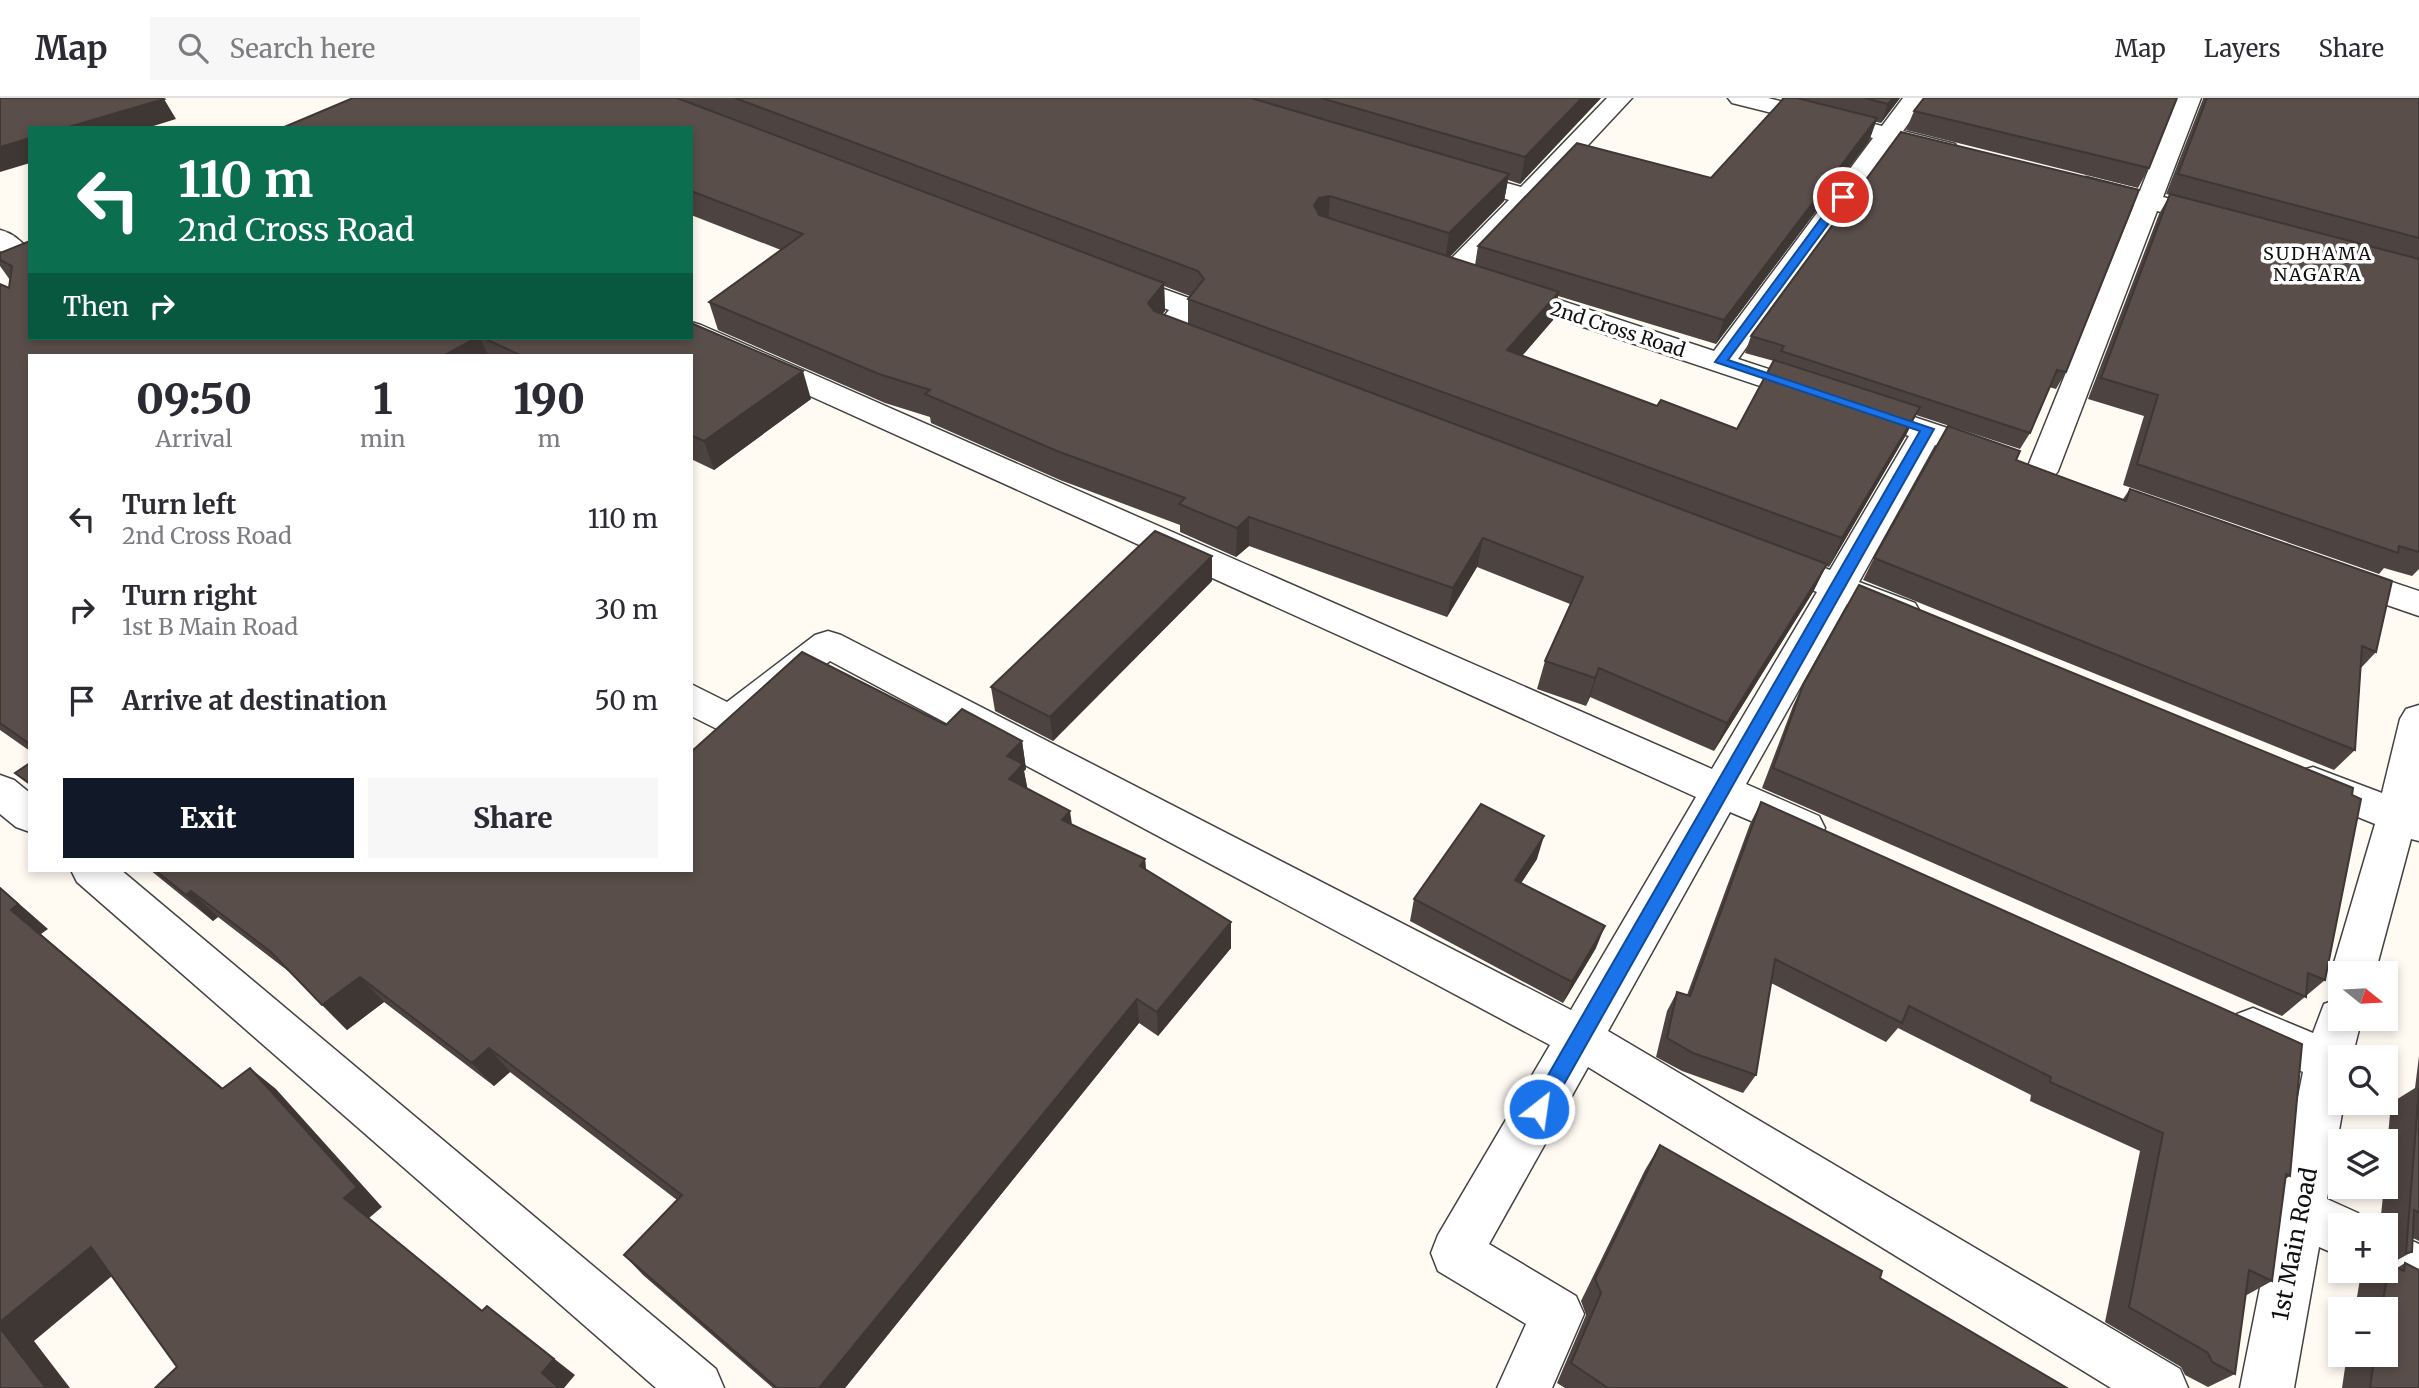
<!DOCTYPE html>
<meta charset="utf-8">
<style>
body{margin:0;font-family:Merriweather,serif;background:#f7f7f7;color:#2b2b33;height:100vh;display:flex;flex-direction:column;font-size:26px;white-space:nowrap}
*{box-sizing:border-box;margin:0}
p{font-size:23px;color:#7c7c81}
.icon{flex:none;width:38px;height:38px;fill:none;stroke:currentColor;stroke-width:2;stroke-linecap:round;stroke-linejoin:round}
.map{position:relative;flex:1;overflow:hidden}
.panel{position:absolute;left:28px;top:256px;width:665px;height:518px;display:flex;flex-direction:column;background:#fff;border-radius:0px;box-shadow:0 4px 10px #0003}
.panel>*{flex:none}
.top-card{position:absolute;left:28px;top:28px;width:665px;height:214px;border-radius:0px;box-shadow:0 4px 10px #0003;background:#0b6e4f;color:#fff;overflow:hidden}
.needle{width:46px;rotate:108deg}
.buttons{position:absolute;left:2328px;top:863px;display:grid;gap:14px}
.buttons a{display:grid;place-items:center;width:70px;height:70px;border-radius:0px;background:#fff;box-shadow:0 4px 10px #0003;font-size:35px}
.pin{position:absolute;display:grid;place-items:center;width:60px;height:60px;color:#fff;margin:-30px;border:4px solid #fff;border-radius:50%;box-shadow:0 2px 7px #0007}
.me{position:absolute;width:77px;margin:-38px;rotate:30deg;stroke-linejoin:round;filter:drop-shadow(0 0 5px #0008)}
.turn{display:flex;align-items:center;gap:24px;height:147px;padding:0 35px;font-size:32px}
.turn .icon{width:91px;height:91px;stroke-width:2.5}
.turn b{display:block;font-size:49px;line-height:60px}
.then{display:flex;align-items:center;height:66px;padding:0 35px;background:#0003;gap:14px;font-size:26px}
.eta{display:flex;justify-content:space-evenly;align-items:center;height:119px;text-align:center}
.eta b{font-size:42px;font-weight:800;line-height:49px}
.primary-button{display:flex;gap:14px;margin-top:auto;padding:14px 35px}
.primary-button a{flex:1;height:80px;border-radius:0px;background:#111827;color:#fff;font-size:28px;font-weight:800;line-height:80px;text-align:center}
.primary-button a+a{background:#f7f7f7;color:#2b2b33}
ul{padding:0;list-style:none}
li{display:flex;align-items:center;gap:21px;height:91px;padding:0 35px}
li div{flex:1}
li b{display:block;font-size:26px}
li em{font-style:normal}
header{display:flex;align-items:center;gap:42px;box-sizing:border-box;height:98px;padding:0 35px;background:#fff;border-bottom:2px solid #e1e1e2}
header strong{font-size:33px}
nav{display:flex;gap:38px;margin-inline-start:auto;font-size:24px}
.search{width:490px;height:63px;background:#f7f7f7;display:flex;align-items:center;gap:18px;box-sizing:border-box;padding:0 24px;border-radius:0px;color:#7c7c81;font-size:26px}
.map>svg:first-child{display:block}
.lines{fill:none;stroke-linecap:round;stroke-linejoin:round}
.street-casing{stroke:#424242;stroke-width:3}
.street{fill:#fff;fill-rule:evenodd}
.wall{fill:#4d4340;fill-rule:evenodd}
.shaded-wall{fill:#3e3734}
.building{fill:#594e4a;stroke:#3e3734;stroke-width:2}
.route{fill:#1a73e8;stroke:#114b97;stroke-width:2}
.labels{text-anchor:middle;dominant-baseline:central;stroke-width:7;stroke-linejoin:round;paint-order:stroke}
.far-neighbourhood-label{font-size:18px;letter-spacing:2px;fill:#0f0f0f;stroke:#fff}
.street-label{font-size:19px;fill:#0f0f0f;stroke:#fff}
.near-street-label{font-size:23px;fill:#0f0f0f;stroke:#fff}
</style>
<header>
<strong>Map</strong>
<div class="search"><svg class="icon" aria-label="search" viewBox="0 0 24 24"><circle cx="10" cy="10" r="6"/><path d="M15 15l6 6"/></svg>Search here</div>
<nav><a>Map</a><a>Layers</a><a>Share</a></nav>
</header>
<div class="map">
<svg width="2419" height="1290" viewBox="0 0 2419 1290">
<rect width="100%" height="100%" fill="#fffaf2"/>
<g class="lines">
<g class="street-casing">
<g id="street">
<polygon points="1607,0 1632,0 1462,182 1442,182 1438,176 1442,170 1509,102 1448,83 1445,78 1448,73 1457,71 1521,89"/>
<polygon points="1728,0 1768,0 1882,28 1903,0 1927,0 1903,33 1955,46 1958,51 1955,56 1946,58 1894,45 1738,261 2002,348 2007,355 2002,362 1991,365 1935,347 1859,484 1915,505 1920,514 1915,523 1902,526 1847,506 1746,686 1819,718 1825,730 1819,742 1805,746 1730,714 1608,933 2180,1271 2188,1290 2111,1290 1588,969 1489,1146 1576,1198 1584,1216 1552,1290 1497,1290 1526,1226 1438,1173 1431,1155 1438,1137 1550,947 830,563 742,633 729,637 691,618 691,586 727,604 815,537 828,533 841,537 1571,912 1696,699 682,240 691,240 691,224 701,227 1712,671 1817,494 1760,471 1755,463 1760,455 1772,451 1830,472 1909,338 1497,200 1493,194 1497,188 1517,188 1714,253 1873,40 1732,5"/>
<polygon points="2177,0 2201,0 2163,99 2223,115 2227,120 2223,125 2214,128 2157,113 2058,373 2053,380 2042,383 2031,380 2026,373 2134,107 2077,92 2073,87 2077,82 2086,79 2140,93"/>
<path d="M 0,132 C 12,135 22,143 29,153 L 25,159 L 16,161 L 0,153 Z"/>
<polygon points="1117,174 1197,203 1201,209 1184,230 1209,240 1213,246 1209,252 1199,255 1156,239 1152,233 1169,212 1107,188 1103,182 1107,176"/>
<polygon points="2338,466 2419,493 2419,518 2326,486 2321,478 2326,470"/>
<polygon points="2419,607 2419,743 2411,741 2375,875 2340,875 2340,889 2331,875 2375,726 2299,695 2293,684 2299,673 2313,669 2382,695 2400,621 2406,611"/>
<polygon points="0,677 14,682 30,695 30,734 16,729 0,716"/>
<polygon points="71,772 121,772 716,1271 724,1290 656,1290 77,784"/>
<polygon points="2340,900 2340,920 2362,920 2352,959 2340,959 2340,1004 2344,1004 2327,1101 2358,1115 2363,1127 2340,1127 2340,1158 2319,1149 2294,1290 2240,1290 2303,974 2237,944 2230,930 2237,916 2253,910 2313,935 2324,906"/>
<polygon points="2385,1131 2419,1146 2419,1199 2367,1174 2385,1172"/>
</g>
</g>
<use href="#street" class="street"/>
</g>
<g class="wall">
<path d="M 353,0 L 1601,0 L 1520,86 L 1508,82 L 1504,103 L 1450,159 L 1475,167 L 1478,148 L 1711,80 L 1783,1 L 1781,0 L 1900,0 L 1881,25 L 1876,24 L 1869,43 L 1716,246 L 1558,198 L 1553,222 L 1522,258 L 1657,308 L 1737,331 L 1774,263 L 1745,255 L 1751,238 L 1901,34 L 2066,274 L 2056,291 L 2049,289 L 2030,335 L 2020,351 L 1916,317 L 1906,337 L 1829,469 L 1826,468 L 1813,494 L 1714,653 L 1590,599 L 1586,608 L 1537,591 L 1545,563 L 1570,506 L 1477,469 L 1447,519 L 1249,448 L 1236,459 L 1180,434 L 1180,427 L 1060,382 L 931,325 L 930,319 L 885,305 L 718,232 L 709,204 L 781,152 L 691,117 L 691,30 ZM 1164,188 L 1190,198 L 1188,201 L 1188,226 L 1162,216 L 1165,213 Z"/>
<polygon points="2203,0 2419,0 2419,471 2412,478 2384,470 2379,476 2123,387 2144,318 2088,301 2159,116 2170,97 2166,96 2203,1"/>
<polygon points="1914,13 2149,70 2138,90 1906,32"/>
<polygon points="30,143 30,240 691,240 811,301 714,372 691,361 691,257 30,257 30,653 0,632 0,186 9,190 10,182 0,168 0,155"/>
<polygon points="2016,362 2123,401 2130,391 2376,554 2361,570 2355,652 2334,672 1863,482 1874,460"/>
<polygon points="1212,483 1053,643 995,613 991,589"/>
<polygon points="1803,587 2325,882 2282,918 1762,690 1793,608"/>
<polygon points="946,627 1022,643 1026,671 1024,673 1027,690 1072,727 1145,761 1146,771 1231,824 1231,850 1158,938 1139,925 845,1290 773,1290 643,1177 624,1157 677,1102 510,974 494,988 384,904 347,932 292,876 218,819 213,823 150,772 691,772"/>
<polygon points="1761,704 2290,1078 2285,1081 2272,1183 2245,1198 2235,1276 2208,1289 2185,1277 2181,1269 2105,1224 2140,1053 2030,1003 2031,997 1898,930 1886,944 1771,885 1756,977 1743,995 1682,973 1656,959 1667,913 1677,894 1687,897 1750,726"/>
<polygon points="1537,761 1521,785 1596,850 1563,905 1410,823 1414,801"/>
<polygon points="2419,958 2419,1143 2413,1140 2412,1154 2390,1166 2397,1170 2405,1165 2419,1290 2342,1290 2347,1256 2385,1256 2385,1211 2355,1211 2360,1181 2376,1172 2385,1172 2385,1127 2380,1127 2384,1088 2385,1088 2385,1071 2391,1005 2415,990"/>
<polygon points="1660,1047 1880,1180 2067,1290 1565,1290 1557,1285 1586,1217 1581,1203 1645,1072"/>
</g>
<g class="shaded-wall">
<polygon points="1582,0 1601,0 1520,86 1525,59"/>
<polygon points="1893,0 1900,0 1881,25 1888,6"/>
<polygon points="164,1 176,21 147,30 65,30"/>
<polygon points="1877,20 1869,43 1716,246 1724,222"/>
<polygon points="30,40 30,65 0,74 0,49"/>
<polygon points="1509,76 1504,103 1445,163 1449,135"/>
<polygon points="1330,98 1328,125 1317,127 1314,107 1319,100"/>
<polygon points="1164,185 1165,213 1149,233 1148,205"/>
<polygon points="1559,194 1553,222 1502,281 1507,252"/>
<polygon points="476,240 480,240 488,257 445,257"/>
<polygon points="803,273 811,301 714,372 704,343"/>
<polygon points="1920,309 1906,337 1829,469 1842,440"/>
<polygon points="1249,419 1249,448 1236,459 1237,430"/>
<polygon points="1483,440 1477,469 1447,519 1453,490"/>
<polygon points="1212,458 1212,483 1053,643 1050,619"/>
<polygon points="1827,466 1813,494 1714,653 1727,625"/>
<polygon points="1599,570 1590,599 1586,608 1595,580"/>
<polygon points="1022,643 1026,671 1024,673 1028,693 1014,708 1007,658"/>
<polygon points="1070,713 1074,740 1062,722"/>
<polygon points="1544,738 1537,761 1508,805 1515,782"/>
<polygon points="1145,761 1147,787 1140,768"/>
<polygon points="0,789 48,831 41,836 249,1012 222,991 11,812"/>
<polygon points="191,793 218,819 213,823 186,797"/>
<polygon points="1231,824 1231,850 1158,938 1157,914"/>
<polygon points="1605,828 1596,850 1563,905 1572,884"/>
<polygon points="360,879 384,904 347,932 322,907"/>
<polygon points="1137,901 1139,925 845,1290 819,1290"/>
<polygon points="489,950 510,974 494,988 472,965"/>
<polygon points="250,970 276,991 382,1109 369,1120 504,1231 344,1100"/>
<polygon points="91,1149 124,1168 34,1243 70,1290 46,1290 0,1230 0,1224"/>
<polygon points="487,1208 575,1277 564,1290 559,1290 542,1275"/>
</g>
<g class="building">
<polygon points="0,0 162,0 164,1 65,30 30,30 30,40 0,49"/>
<polygon points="353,0 677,0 1164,185 1148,205 1154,213 1827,466 1727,625 1599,570 1595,580 1545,563 1583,479 1483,440 1453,490 1249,419 1237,430 1179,406 1185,400 1057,353 925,296 930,292 879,276 709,204 803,136 691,93 691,30 282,30"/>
<polygon points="735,0 1251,0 1509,76 1449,135 1330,98 1319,100 1314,107 1319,117 1559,194 1507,252 1657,308 1661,302 1737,331 1774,262 1920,309 1842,440 1188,201 1204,181 1198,173"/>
<polygon points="1321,0 1582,0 1525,59"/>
<polygon points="1784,0 1797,0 1877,20 1724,222 1478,148 1577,45 1711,80"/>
<polygon points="1865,0 1893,0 1888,6"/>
<polygon points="1924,0 2177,0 2149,70 1914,13"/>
<polygon points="2207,0 2419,0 2419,140 2178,76"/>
<polygon points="1901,34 2139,92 2066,274 2057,272 2030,335 1781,253 1784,248 1751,238"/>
<polygon points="2170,96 2419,161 2419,454 2399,448 2398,455 2137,366 2158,297 2101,280"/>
<polygon points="30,143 30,240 476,240 445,257 30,257 30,646 0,625 0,186 9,190 12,168 0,162 0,155"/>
<polygon points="691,225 803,273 704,343 691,337 691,257 520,257 483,240 691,240"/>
<polygon points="1948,328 2020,353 2016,362 2126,403 2130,391 2392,483 2376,554 2362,548 2355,652 1874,460"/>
<polygon points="1155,433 1212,458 1050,619 991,589"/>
<polygon points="1859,487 2353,690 2352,697 2361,701 2325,882 2308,875 2306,899 1773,670 1803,587"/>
<polygon points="802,554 946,627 962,611 1022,643 1007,658 1023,666 1009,681 1070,713 1062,722 1145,761 1140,768 1231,824 1157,914 1137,901 819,1290 777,1290 624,1157 682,1097 489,950 472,965 360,879 322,907 271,854 191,793 186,797 155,772 691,772 691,654"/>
<polygon points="30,665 30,686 15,675"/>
<polygon points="1761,704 2302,946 2290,1078 2286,1076 2272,1183 2249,1172 2235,1276 2212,1264 2208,1255 2129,1209 2163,1035 2050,984 2051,979 1909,908 1902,925 1775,861 1756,977 1693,955 1667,940 1677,894 1690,898"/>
<polygon points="1481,706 1544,738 1515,782 1605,828 1572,884 1414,801"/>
<polygon points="0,790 18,806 11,812 222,991 250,970 357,1089 344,1100 482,1213 487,1208 554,1261 542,1275 559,1290 155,1290 177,1269 91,1149 0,1224"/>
<polygon points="2419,990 2419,1115 2414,1112 2412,1154 2406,1155"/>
<polygon points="1660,1047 1882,1173 1880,1180 2067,1290 1608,1290 1571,1265 1601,1195 1595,1181"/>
<polygon points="2405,1165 2419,1172 2419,1290 2370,1290 2375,1256 2385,1256 2385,1211 2382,1211 2389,1166 2404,1173"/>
<polygon points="0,1230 46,1290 0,1290"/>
</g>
<polygon class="route" points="1839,96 1848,99 1728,262 1934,331 1546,1018 1539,1021 1532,1018 1529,1011 1532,1005 1920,333 1715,264"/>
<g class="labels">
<g class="far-neighbourhood-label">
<text x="2318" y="155">SUDHAMA<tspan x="2318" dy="21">NAGARA</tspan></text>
</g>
<g class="street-label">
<text transform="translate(1618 231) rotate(18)">2nd Cross Road</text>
</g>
<g class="near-street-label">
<text transform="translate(2294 1146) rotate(-79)">1st Main Road</text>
</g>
</g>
</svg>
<div class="buttons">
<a><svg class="needle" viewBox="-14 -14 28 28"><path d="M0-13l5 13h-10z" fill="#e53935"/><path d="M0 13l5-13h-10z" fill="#7c7c81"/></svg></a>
<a><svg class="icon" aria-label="search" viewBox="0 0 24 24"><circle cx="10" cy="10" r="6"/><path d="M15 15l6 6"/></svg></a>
<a><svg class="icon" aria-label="layers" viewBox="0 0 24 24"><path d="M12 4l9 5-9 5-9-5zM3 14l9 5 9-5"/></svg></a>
<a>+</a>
<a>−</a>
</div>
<div class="pin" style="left:1843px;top:99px;background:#d93025"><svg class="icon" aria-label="arrive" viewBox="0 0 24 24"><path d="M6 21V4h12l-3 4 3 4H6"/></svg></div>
<svg class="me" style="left:1539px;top:1011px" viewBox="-20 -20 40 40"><circle r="17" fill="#1a73e8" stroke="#fff" stroke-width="3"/><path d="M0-11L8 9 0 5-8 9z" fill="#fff"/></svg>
<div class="top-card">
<div class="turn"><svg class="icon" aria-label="left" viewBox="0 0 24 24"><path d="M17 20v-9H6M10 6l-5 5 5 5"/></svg><div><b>110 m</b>2nd Cross Road</div></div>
<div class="then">Then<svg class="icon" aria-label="right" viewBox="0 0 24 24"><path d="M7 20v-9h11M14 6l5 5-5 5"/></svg></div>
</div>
<section class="panel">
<div class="eta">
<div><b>09:50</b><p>Arrival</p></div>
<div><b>1</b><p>min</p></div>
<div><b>190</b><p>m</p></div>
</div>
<ul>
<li><svg class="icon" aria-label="left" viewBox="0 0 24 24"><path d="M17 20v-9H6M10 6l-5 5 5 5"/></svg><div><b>Turn left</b><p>2nd Cross Road</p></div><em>110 m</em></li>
<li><svg class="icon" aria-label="right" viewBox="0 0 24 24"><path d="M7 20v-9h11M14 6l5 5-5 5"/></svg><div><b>Turn right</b><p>1st B Main Road</p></div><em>30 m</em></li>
<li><svg class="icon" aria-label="arrive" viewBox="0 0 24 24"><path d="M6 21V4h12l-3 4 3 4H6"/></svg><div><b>Arrive at destination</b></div><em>50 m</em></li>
</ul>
<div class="primary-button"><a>Exit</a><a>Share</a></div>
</section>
</div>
